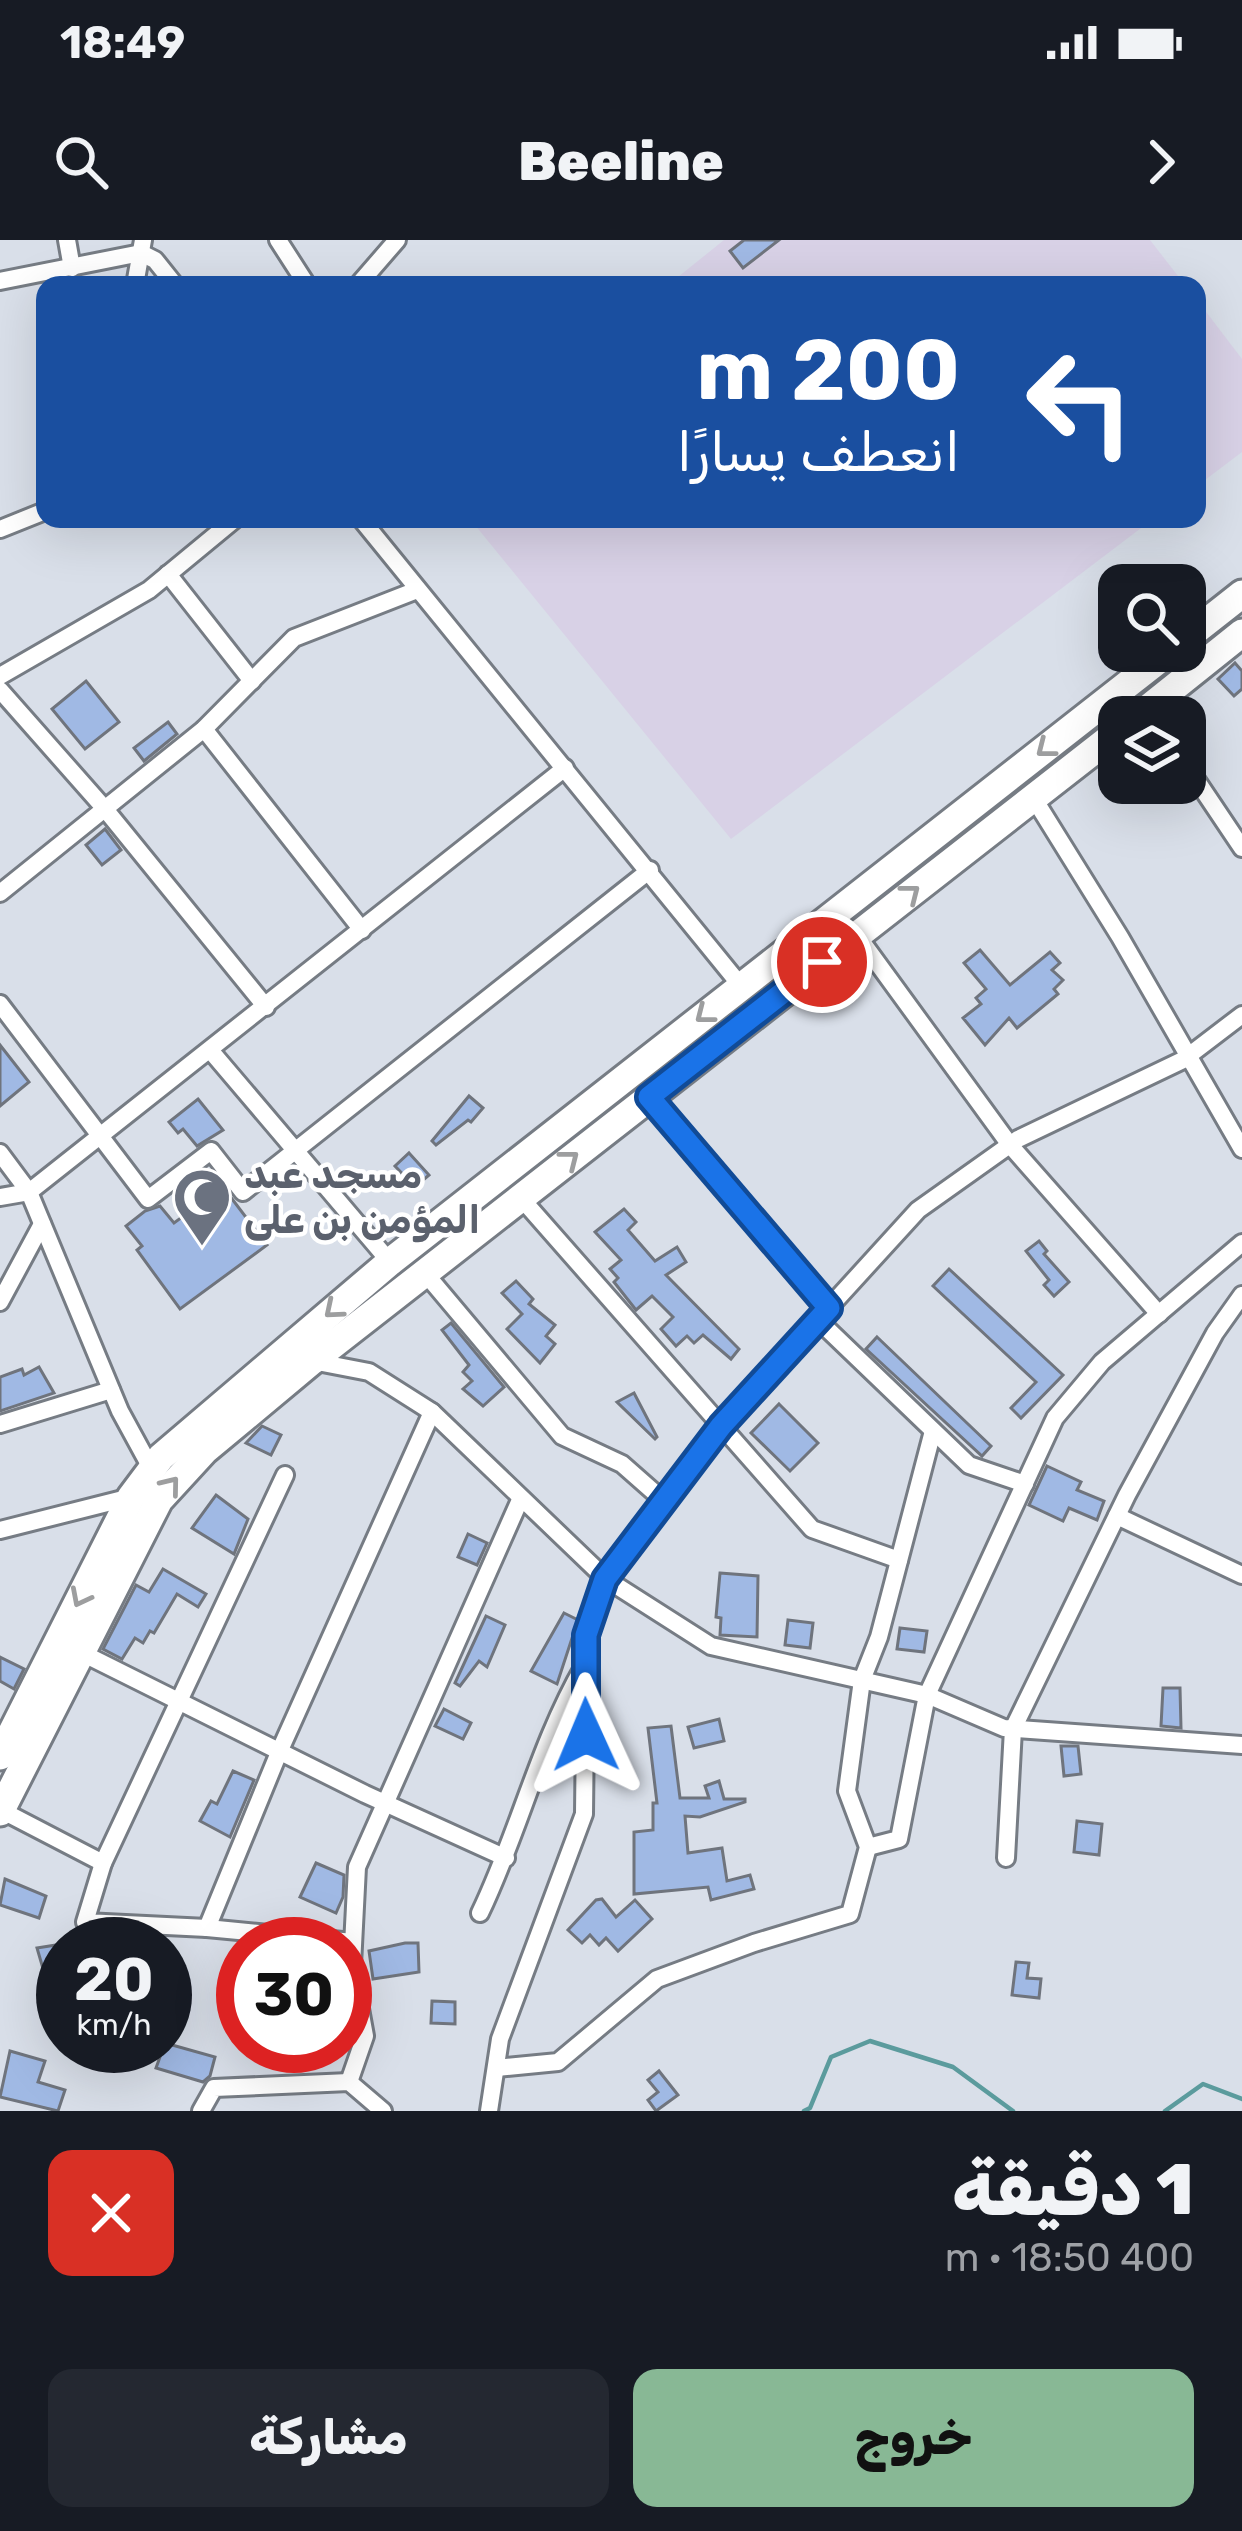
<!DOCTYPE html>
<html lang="ar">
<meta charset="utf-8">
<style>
body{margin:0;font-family:Rubik,Vazirmatn,sans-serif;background:#242831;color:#f1f3f6;direction:rtl;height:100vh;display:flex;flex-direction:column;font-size:45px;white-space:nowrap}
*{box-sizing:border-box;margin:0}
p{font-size:39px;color:#9ea1a6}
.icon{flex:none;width:66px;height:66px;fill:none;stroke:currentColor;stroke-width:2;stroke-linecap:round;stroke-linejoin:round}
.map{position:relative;height:1871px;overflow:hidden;direction:ltr}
.drawer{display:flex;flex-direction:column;background:#171b24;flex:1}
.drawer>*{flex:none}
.hud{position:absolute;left:36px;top:36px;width:1170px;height:252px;border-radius:24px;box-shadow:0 12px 48px #0002;direction:rtl;background:#1a4fa0;color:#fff;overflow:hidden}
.buttons{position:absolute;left:1098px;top:324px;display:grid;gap:24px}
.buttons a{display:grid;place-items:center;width:108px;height:108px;border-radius:24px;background:#171b24;box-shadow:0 12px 48px #0002;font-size:60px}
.speed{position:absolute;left:36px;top:1677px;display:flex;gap:24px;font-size:60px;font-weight:700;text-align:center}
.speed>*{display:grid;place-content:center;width:156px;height:156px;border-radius:50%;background:#171b24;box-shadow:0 12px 48px #0002;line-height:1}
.speed small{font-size:30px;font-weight:400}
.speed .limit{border:18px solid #d22;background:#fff;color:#111}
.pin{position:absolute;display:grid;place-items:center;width:102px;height:102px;color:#fff;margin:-51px;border:6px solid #fff;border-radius:50%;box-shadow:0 3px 12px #0007}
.me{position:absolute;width:132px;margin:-66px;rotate:359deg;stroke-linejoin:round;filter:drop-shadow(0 0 9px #0008)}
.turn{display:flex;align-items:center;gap:42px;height:252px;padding:0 48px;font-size:54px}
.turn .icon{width:156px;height:156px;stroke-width:2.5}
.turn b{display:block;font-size:84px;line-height:102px}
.round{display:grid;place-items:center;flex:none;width:126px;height:126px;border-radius:24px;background:#242831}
.overview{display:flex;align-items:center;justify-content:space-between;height:204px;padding:0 48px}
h1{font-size:72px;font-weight:800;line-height:90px}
.action{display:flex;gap:24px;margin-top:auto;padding:24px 48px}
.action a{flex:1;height:138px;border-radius:24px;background:#88b895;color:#111;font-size:48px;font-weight:800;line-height:138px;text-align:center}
.action a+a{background:#242831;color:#f1f3f6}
.status{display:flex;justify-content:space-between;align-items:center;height:84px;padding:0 60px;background:#171b24;direction:ltr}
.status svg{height:33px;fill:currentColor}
header{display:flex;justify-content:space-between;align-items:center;height:156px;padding:0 48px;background:#171b24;font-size:54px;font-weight:800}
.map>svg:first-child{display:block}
.commercial{fill:#d8d1e6}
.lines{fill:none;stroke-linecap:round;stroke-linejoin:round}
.stream{stroke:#5b9b9d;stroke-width:4.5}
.building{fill:#a0b9e4;stroke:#6f747d;stroke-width:3}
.minor-casing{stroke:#767c84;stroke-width:22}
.primary-casing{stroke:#767c84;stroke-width:33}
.minor{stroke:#fff;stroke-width:16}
.primary{stroke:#fff;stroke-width:27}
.oneway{stroke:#9d9e9f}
.route-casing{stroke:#114b97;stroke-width:30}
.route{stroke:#1a73e8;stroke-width:21}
.labels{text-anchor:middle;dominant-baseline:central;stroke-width:9;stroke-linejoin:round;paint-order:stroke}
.worship-label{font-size:39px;font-weight:bold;fill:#5b616d;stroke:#fff;text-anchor:start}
</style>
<div class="status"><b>18:49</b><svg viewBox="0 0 49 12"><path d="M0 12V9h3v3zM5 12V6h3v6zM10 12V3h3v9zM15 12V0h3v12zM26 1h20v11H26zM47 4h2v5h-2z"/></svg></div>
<header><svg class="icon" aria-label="forward" viewBox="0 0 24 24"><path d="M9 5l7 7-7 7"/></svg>Beeline<svg class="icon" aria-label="search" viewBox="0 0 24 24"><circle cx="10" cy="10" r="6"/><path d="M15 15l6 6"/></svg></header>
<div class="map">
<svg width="1242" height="1871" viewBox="0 0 1242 1871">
<rect width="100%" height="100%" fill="#d9dfe9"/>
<g class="commercial">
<polygon points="724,0 1150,0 1185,45 668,45"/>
<polygon points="1197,60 1242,119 1242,212 1197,246"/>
<polygon points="470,279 1153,279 731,599"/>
</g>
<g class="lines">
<g class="stream">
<polyline points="804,1871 810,1868 831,1817 870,1801 953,1827 1013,1871"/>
<polyline points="1165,1871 1203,1844 1242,1859"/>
</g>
</g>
<g class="building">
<polygon points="744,0 779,0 743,28 730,11"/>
<polygon points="1235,423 1242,431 1242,449 1234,456 1218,439"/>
<polygon points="86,441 119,482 85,509 52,469"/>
<polygon points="168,482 177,494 144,521 134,508"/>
<polygon points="105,589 121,610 102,625 86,605"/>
<polygon points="980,710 1010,745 1050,712 1060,723 1052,730 1063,740 1054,749 1058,754 1017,788 1009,778 985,805 963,778 981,764 976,758 986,749 964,723"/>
<polygon points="0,805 29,842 0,866"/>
<polygon points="469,856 483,868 471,882 468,880 436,905 432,901"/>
<polygon points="198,859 223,890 197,906 183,889 178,893 169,882"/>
<polygon points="409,913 429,935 415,947 395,926"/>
<polygon points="223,947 267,1005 180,1069 137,1010 142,1006 126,986 145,971 160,966 174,983"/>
<polygon points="624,969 636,982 628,990 655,1021 677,1007 686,1022 666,1035 739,1109 731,1119 703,1095 694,1103 687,1096 676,1106 661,1089 673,1077 652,1056 636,1070 614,1042 618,1038 610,1029 621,1020 595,992"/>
<polygon points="1039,1001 1047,1011 1044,1014 1069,1042 1054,1056 1044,1045 1049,1040 1026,1011"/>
<polygon points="949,1029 1063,1135 1021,1178 1011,1168 1036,1142 933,1046"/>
<polygon points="516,1041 533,1059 529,1064 555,1085 546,1096 555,1104 540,1123 507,1089 522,1074 502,1053"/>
<polygon points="451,1083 504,1147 483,1166 463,1149 472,1141 463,1132 469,1125 442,1090"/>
<polygon points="877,1097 991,1206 982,1216 866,1109"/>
<polygon points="39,1127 54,1153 0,1171 0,1137 22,1129 24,1135"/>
<polygon points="634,1153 657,1197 655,1199 617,1162"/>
<polygon points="779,1164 818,1203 790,1231 751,1193"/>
<polygon points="262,1186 281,1195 271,1215 246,1203"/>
<polygon points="1047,1226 1081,1242 1077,1250 1104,1261 1097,1280 1069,1268 1063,1281 1029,1265"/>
<polygon points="216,1255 248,1279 234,1314 192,1288"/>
<polygon points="468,1294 487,1303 477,1325 458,1317"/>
<polygon points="163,1329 206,1354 198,1367 177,1354 154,1393 150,1391 143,1403 135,1398 122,1419 103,1409 136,1345 149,1352"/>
<polygon points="720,1333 758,1336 757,1397 720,1395 721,1378 716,1377"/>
<polygon points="564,1373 578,1380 557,1444 531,1431"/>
<polygon points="486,1376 505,1385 487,1427 479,1421 460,1446 455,1443"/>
<polygon points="788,1380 813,1383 810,1408 785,1405"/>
<polygon points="900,1388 927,1391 924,1412 897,1409"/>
<polygon points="0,1417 24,1429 14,1449 0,1441"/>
<polygon points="1163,1448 1180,1448 1181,1488 1161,1486"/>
<polygon points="444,1469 471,1483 463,1499 435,1486"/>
<polygon points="719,1479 724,1501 694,1508 688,1487"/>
<polygon points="671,1486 680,1558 709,1558 705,1546 719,1541 724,1559 745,1559 745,1562 700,1577 685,1576 688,1613 722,1608 727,1641 750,1635 754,1649 711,1660 708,1647 634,1654 634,1592 653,1590 653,1563 657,1563 648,1488"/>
<polygon points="1061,1506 1078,1506 1081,1534 1064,1536"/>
<polygon points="233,1531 254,1540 230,1597 200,1581 211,1561 217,1564"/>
<polygon points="1077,1581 1102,1584 1099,1615 1074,1612"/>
<polygon points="316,1623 344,1635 343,1657 336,1673 300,1657"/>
<polygon points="5,1639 46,1656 39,1678 0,1665"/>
<polygon points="602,1659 616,1677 635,1660 652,1679 618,1711 606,1698 599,1705 590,1695 582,1703 568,1690 596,1660"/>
<polygon points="405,1703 418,1703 419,1732 373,1739 369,1711"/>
<polygon points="56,1705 63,1734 46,1739 37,1708"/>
<polygon points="1016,1722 1029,1723 1027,1738 1041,1739 1039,1758 1012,1755"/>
<polygon points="432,1761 455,1762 455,1784 431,1783"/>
<polygon points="165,1803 215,1817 210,1836 203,1842 156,1828"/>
<polygon points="10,1811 45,1821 38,1842 65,1850 58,1871 0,1857"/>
<polygon points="659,1831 678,1855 656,1871 648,1860 658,1852 648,1840"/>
</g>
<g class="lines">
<g class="minor-casing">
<g id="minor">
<polyline points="67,0 72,28"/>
<polyline points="278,0 307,45"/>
<polyline points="0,41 141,13 155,20 175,45"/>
<polyline points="135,45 143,0"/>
<polyline points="358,45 397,0"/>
<polyline points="361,279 741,746"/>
<polyline points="0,289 45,271"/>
<polyline points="168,334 252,441"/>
<polyline points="0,436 149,350 235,279"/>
<polyline points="0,450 105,569 266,767"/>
<polyline points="204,489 362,690"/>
<polyline points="1185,523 1242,608"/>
<polyline points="1033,557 1120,697 1242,909"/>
<polyline points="0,653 204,489 294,398 417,350"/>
<polyline points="857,695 1010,905 1159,1074"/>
<polyline points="0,764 148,959 211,911 243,952 650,630"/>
<polyline points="210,810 390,1022"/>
<polyline points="649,857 829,1068"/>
<polyline points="0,913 29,952 120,1171 151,1228"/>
<polyline points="0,957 29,952 565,528"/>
<polyline points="521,958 812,1289 899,1320"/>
<polyline points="425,1033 562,1196 622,1224 664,1261"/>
<polyline points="0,1062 42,984"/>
<polyline points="818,1080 969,1225 1025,1244"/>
<polyline points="312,1121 369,1132 432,1172 606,1339 711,1406 927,1455 1004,1488 1242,1505"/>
<polyline points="0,1184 111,1150"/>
<polyline points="285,1235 103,1623 85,1682 207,1688 353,1702"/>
<polyline points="1117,1276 1242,1335"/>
<polyline points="0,1290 131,1257"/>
<polyline points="82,1413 365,1554 506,1618"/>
<polyline points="1,1570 103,1623"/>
<polyline points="868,1607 899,1599 927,1455 1055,1178 1102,1122 1242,1003"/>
<polyline points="1006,1618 1013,1489 1127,1255 1215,1093 1242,1055"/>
<path d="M 480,1673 C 519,1592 539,1504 584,1426"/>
<polyline points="207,1688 280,1510 432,1172"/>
<polyline points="496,1828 558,1822 657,1739 754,1703 850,1674 868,1607 847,1551 862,1440 879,1397 933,1191"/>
<polyline points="349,1842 365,1796 352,1725 357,1627 520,1260"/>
<polyline points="201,1871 214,1848 349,1842 383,1871"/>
<polyline points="489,1871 500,1799 584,1574 586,1395 606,1339 721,1186 918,970 1018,899 1183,820 1242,775"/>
</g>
</g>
<g class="primary-casing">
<g id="primary">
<polyline points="1185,399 1242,354"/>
<polyline points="1137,477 1242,393"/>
<polyline points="0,1516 131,1257 161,1217 390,1022 1170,411"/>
<polyline points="0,1572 159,1260 204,1211 312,1121 1119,491"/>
</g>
</g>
<use href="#minor" class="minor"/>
<use href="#primary" class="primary"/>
</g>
<defs><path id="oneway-chevron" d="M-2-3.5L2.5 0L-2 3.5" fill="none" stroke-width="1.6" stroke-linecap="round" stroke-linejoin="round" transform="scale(3)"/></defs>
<g class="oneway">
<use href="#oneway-chevron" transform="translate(1045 509) rotate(142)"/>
<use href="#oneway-chevron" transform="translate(911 653) rotate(-38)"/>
<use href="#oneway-chevron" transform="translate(704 775) rotate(142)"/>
<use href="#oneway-chevron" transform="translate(570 919) rotate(-38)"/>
<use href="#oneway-chevron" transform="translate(333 1070) rotate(140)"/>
<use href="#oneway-chevron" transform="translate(171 1245) rotate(-51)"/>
<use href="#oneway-chevron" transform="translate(80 1358) rotate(117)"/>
</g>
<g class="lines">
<g class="route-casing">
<polyline id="route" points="586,1495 586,1395 605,1339 721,1186 829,1068 649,857 822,722"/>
</g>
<use href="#route" class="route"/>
</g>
<defs>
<g id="mosque-pin" transform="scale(3)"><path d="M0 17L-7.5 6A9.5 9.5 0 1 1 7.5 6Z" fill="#6b7280" stroke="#fff"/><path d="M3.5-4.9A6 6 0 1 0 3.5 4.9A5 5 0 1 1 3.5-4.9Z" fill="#fff"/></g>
</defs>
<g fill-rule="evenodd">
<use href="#mosque-pin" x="202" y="957"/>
</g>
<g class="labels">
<g class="worship-label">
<text x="244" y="935">مسجد عبد<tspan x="244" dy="45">المؤمن بن على</tspan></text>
</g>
</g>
</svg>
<div class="buttons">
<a><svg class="icon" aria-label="search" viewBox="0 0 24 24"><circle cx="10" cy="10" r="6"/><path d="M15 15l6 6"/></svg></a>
<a><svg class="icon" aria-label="layers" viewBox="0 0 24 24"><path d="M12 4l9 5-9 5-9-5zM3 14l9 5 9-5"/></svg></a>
</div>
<div class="speed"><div>20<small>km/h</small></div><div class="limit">30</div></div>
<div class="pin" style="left:822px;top:722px;background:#d93025"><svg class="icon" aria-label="arrive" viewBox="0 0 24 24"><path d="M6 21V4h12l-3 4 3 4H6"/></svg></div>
<svg class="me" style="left:586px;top:1495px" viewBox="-20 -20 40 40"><path d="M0-17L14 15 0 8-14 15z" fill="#1a73e8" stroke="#fff" stroke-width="4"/></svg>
<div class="hud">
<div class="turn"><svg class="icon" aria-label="left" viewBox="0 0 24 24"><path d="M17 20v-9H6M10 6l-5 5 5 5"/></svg><div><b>200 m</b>انعطف يسارًا</div></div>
</div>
</div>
<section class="drawer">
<div class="overview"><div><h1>1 دقيقة</h1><p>400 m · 18:50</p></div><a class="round" style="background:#d93025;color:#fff"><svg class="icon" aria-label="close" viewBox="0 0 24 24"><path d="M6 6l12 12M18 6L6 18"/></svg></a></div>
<div class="action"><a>خروج</a><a>مشاركة</a></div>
</section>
